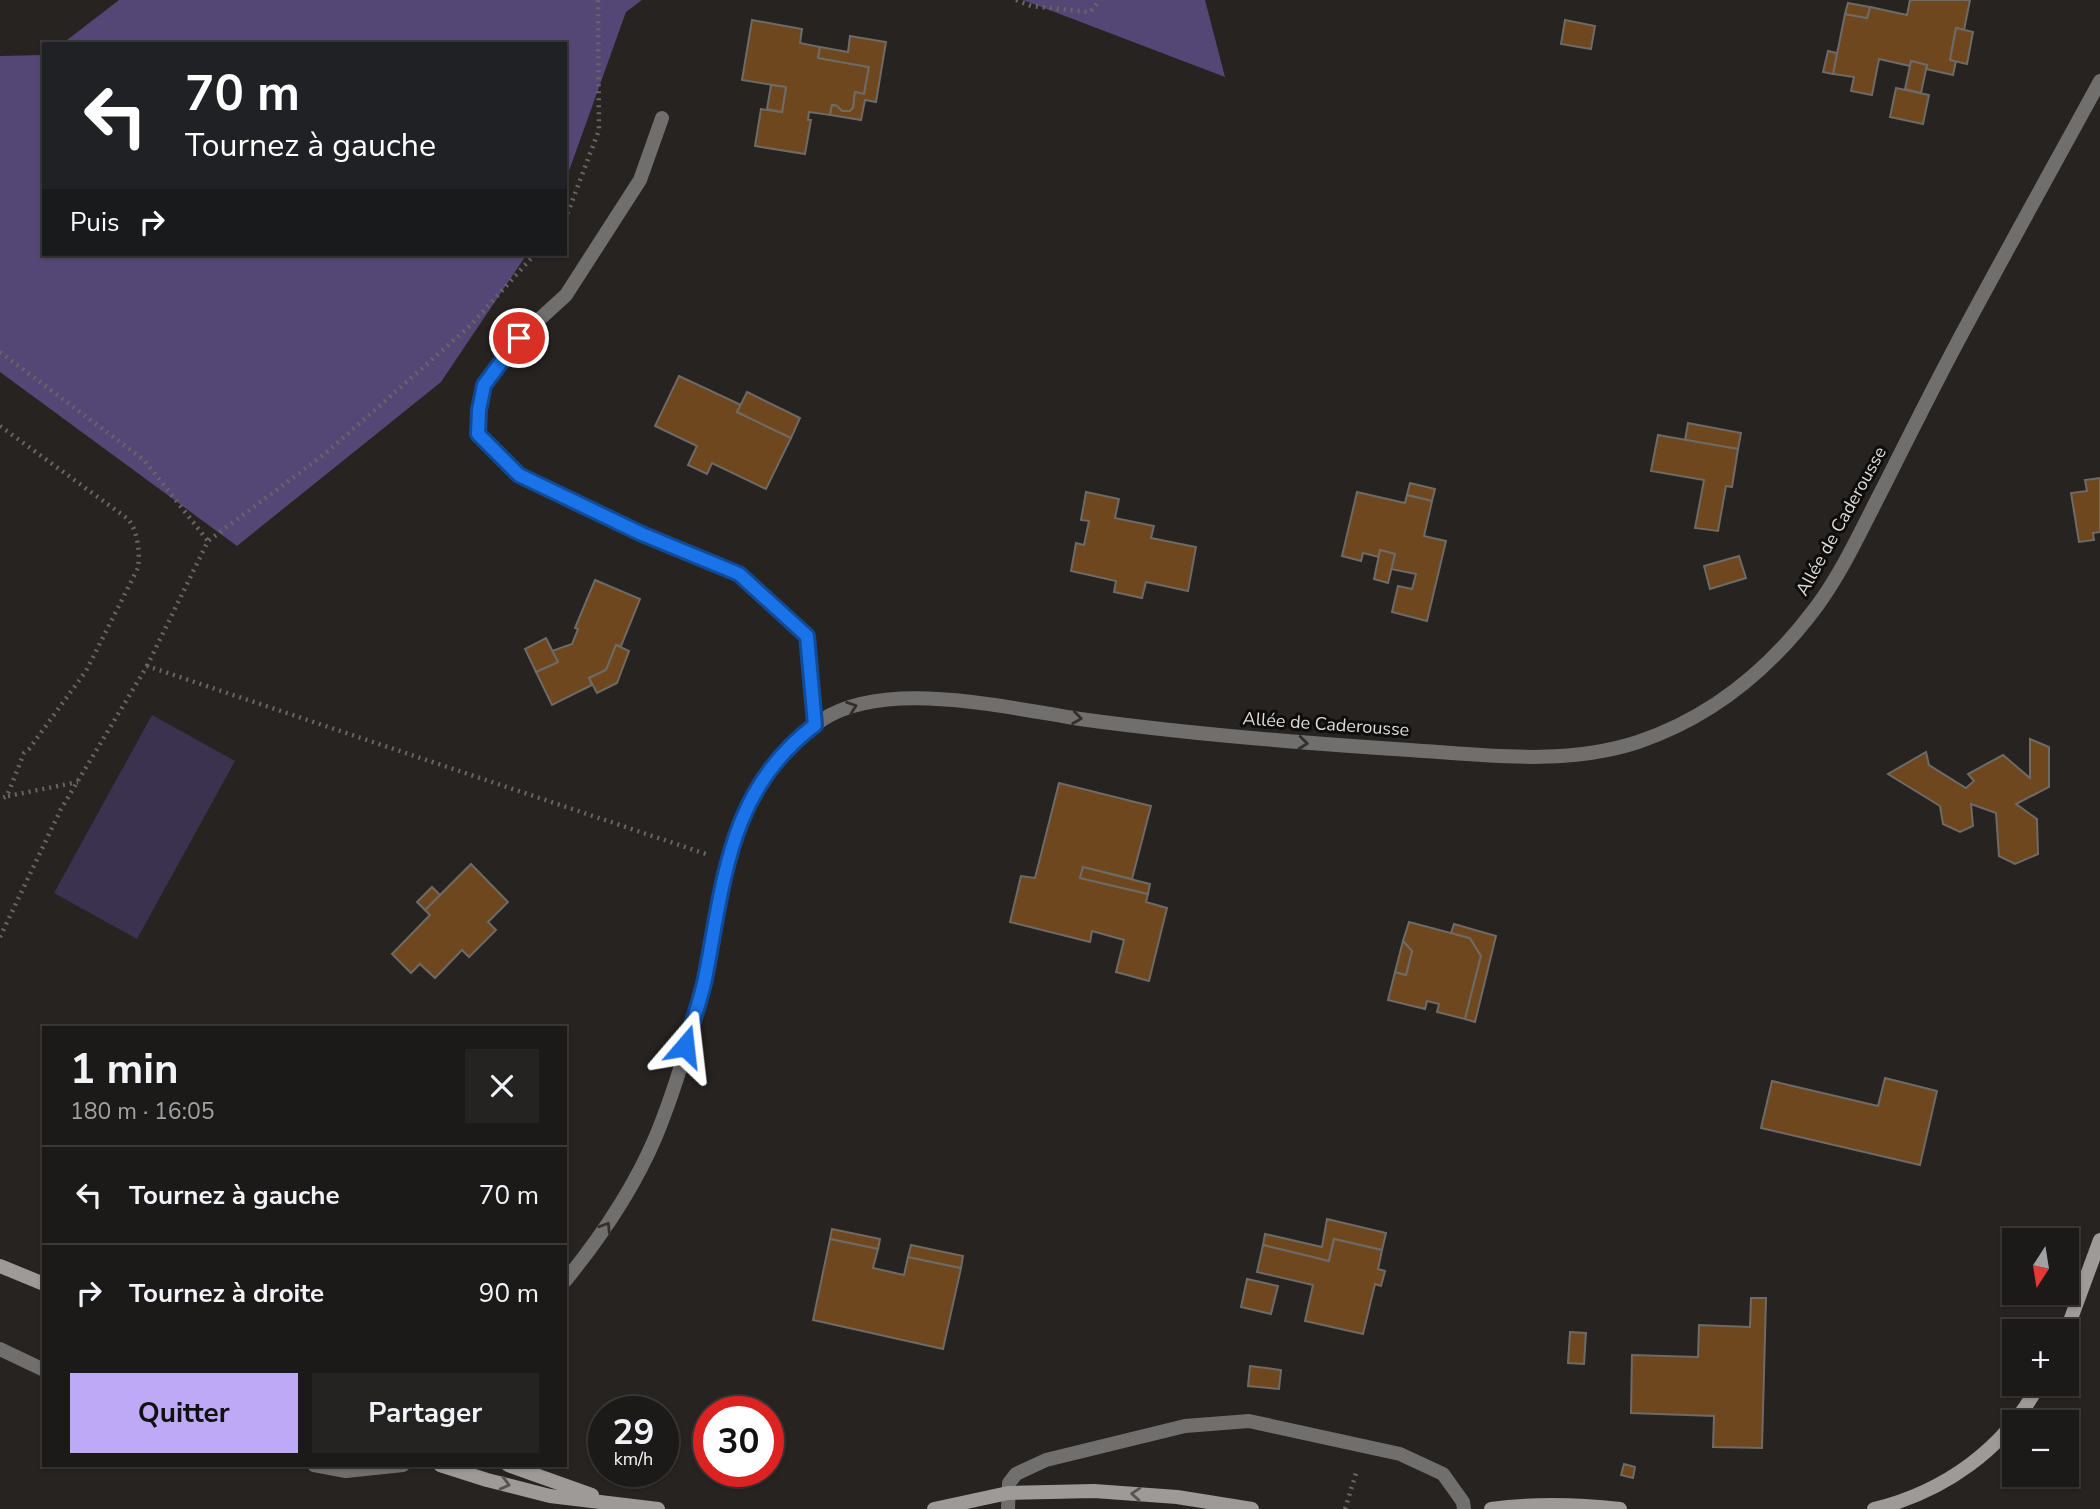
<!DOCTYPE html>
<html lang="fr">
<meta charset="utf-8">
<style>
body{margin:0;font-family:"Nunito Sans",sans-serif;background:#252322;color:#f1f3f6;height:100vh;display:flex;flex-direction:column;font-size:26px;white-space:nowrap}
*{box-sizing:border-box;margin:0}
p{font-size:23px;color:#a0a1a2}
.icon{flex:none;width:38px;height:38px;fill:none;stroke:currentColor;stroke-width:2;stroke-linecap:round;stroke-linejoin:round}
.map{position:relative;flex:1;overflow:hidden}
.sheet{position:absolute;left:42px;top:1026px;width:525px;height:441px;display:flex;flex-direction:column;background:#1c1a19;border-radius:0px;box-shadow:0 2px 5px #0004,0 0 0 2px #3a3838}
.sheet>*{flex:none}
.guide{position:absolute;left:42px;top:42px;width:525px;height:214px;border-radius:0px;box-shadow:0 2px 5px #0004,0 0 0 2px #3a3838;background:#202124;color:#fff;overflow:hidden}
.needle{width:46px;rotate:192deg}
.tools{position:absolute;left:2002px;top:1228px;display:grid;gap:14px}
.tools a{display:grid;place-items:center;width:77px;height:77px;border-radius:0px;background:#1c1a19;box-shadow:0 2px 5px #0004,0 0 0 2px #3a3838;font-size:35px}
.speed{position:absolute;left:588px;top:1396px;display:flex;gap:14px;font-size:35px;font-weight:700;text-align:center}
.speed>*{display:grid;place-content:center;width:91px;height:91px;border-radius:50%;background:#1c1a19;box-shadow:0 2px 5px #0004,0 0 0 2px #3a3838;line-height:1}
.speed small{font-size:18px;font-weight:400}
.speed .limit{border:10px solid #d22;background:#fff;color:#111}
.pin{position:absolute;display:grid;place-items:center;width:60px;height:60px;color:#fff;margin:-30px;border:4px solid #fff;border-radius:50%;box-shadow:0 2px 7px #0007}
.me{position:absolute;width:77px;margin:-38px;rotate:17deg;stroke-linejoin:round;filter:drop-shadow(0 0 5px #0008)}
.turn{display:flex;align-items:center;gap:24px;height:147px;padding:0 28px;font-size:32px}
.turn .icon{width:91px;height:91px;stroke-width:2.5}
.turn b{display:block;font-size:49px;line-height:60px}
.then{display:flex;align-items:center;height:66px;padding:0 28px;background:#0003;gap:14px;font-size:26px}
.round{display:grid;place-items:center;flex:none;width:74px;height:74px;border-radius:0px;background:#252322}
.summary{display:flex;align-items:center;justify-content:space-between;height:119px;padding:0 28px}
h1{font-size:42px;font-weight:700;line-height:52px}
.cta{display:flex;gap:14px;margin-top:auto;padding:14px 28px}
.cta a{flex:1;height:80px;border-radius:0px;background:#bda9f5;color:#111;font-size:28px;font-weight:700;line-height:80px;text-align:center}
.cta a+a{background:#252322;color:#f1f3f6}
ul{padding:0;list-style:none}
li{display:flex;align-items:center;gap:21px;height:98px;padding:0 28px;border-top:2px solid #3a3838}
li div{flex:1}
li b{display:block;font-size:26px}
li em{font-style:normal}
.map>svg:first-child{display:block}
.green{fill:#3a324f}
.forest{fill:#544776}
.building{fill:#6f471e;stroke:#6e6a66;stroke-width:2}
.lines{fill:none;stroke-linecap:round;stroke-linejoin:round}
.path{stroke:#686664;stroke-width:4.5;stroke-dasharray:2 5;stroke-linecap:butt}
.lane{stroke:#716f6d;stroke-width:14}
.street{stroke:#716f6d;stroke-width:14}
.secondary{stroke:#9d9a97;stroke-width:14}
.oneway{stroke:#312f2e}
.oneway2{stroke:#565452}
.route-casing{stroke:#114b97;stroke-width:18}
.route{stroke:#1a73e8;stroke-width:12}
.labels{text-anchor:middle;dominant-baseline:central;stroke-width:6;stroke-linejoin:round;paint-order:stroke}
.street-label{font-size:18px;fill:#dedcda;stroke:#0e0d0c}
</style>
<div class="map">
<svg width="2100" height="1509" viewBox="0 0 2100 1509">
<rect width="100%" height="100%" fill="#262321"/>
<polygon class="green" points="152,715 235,761 137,939 54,893"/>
<g class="forest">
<polygon points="119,0 642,0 626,12 565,182 565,44 62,44"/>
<polygon points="1023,0 1205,0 1225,77"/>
<polygon points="44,55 44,254 527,254 441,382 237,546 0,372 0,56"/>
</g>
<g class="building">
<polygon points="1910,0 1970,0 1964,30 1956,28 1950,60 1956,61 1953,75 1926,69 1927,65 1911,61 1910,66 1879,59 1872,95 1851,91 1854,77 1833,74 1845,14 1867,18 1870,7 1907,15"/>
<polygon points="1848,3 1870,7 1867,18 1845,14"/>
<polygon points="752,20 802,29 800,43 820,47 818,58 869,67 864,94 855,92 853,108 850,111 842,111 837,106 832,105 830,115 809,112 808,120 811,120 805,154 755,146 761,109 782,112 786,87 742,80"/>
<polygon points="1565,20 1595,26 1591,49 1561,44"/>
<polygon points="1956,28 1973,32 1967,64 1950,60"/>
<polygon points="850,36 886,42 876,102 865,100 861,120 830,115 832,105 837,106 842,111 850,111 853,108 855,92 864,94 869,67 818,58 820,47 848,52"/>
<polygon points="1828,51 1837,53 1833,74 1823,72"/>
<polygon points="1911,61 1927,65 1921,93 1905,89"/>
<polygon points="771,85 786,87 782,112 767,109"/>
<polygon points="1896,88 1929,95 1923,124 1890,117"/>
<polygon points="679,376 741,405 737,412 791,438 766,489 712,463 707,474 688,465 697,446 655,426"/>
<polygon points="747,392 800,418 791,438 737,412"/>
<polygon points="1688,423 1741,433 1738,449 1685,440"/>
<polygon points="1658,435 1738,449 1732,487 1726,486 1718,531 1695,528 1704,480 1651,471"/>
<polygon points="2100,478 2100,532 2093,533 2094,540 2079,542 2071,493 2087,491 2085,480"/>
<polygon points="1410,483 1435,489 1432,501 1407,495"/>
<polygon points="1086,492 1119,499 1115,518 1154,526 1151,538 1196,547 1188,591 1146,582 1142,598 1114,592 1116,581 1071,571 1076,543 1084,545 1089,521 1081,520"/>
<polygon points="1357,492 1405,503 1407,495 1432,501 1424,536 1446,541 1427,621 1392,612 1398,586 1412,589 1416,574 1391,569 1395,554 1380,550 1379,557 1363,553 1361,561 1342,556"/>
<polygon points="1380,550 1395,554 1388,583 1374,579"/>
<polygon points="1739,556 1746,578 1710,589 1704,566"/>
<polygon points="595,580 640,599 621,646 616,645 606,670 589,678 592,685 552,705 536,672 558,662 552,651 572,644 578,629 575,628"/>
<polygon points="546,638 558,662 536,672 525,649"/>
<polygon points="616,645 629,651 617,683 597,693 589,678 606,670"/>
<polygon points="2030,739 2049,747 2049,787 2016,804 2037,819 2038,854 2015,864 1999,856 1996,813 1971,804 1973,826 1960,832 1943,824 1940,806 1888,774 1926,752 1929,765 1966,788 1974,781 1968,774 2003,755 2030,778"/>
<polygon points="1059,783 1151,806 1132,879 1083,867 1080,878 1148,894 1146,902 1167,908 1149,981 1116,972 1124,940 1092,931 1090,942 1010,922 1021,876 1035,878"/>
<polygon points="471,864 508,902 488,922 496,930 469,957 462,950 435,978 420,964 411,973 392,954 430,915 425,910"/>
<polygon points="1083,867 1150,884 1148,894 1080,878"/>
<polygon points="432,887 440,895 425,910 417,902"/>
<polygon points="1409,922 1470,938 1481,956 1465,1019 1437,1012 1439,1004 1427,1001 1425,1009 1388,1000 1395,972 1406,975 1412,951 1403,941"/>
<polygon points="1454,924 1496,936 1475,1022 1465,1019 1481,956 1470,938 1451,933"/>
<polygon points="1403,941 1412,951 1406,975 1395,972"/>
<polygon points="1885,1078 1937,1091 1920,1165 1761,1128 1772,1081 1878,1106"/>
<polygon points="1327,1219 1386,1233 1382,1250 1334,1239 1329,1261 1263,1245 1265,1234 1322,1247"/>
<polygon points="832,1229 880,1239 878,1249 830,1239"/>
<polygon points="830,1239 878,1249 873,1268 904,1275 908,1257 961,1268 943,1349 813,1320"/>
<polygon points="1334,1239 1382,1250 1378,1269 1385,1271 1381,1286 1375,1284 1363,1334 1305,1321 1313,1285 1257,1272 1263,1245 1329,1261"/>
<polygon points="911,1245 963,1256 961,1268 908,1257"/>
<polygon points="1247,1279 1278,1286 1271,1314 1241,1307"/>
<polygon points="1751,1298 1766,1298 1762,1448 1713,1447 1714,1416 1631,1413 1632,1355 1698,1357 1699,1325 1750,1327"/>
<polygon points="1570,1332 1586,1333 1584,1364 1568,1363"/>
<polygon points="1250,1366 1281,1370 1279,1389 1248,1386"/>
<polygon points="1624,1464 1635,1467 1633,1478 1621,1475"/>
</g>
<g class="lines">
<g class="path">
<polyline points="1016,0 1031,6 1090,12 1100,0"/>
<polyline points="565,220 599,130 598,0"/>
<polyline points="0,352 144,460 208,541"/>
<path d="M 0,426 L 128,519 C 138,531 140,553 138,568 L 86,671 L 29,749 L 24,753 L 7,796 L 0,799"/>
<polyline points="147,666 208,541 326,453 471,325 535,254"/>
<polyline points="8,796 78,782"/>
<polyline points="0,937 61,809 147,666 706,854"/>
<polyline points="1345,1509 1357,1470"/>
</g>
<g class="lane">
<polyline points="0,1349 44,1370"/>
<polyline points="314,1465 346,1471 403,1465"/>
<polyline points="1008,1509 1009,1483 1016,1474 1046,1460 1185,1426 1249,1421 1400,1454 1443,1474 1463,1502 1464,1509"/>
</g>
<g class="street">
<polyline points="662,118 640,180 566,295 519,338 484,385 479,410 478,434 519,475 642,534 739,574 807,636 815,725"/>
<path d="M 565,1281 C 601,1237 634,1188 656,1136 C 675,1090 692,1031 704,983 C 728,883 726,784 822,720 C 885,678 1008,708 1080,719 C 1189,734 1300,743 1410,750 C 1485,755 1565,766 1638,742 C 1712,717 1771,668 1817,606 C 1844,569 1863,526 1884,486 C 1908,438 1932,390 1957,343 C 2004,255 2052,169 2100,81"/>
</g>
<g class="secondary">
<polyline points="0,1266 44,1284"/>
<polyline points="2066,1332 2100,1240"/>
<polyline points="440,1465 487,1480 550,1496 658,1509"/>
<polyline points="508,1465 592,1495"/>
<polyline points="934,1509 1008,1493 1094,1491 1177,1497 1252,1509"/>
<path d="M 1491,1509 C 1534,1503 1576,1504 1620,1509"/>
<path d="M 1874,1509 C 1944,1492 2005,1449 2039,1384"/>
</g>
</g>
<defs><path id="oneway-chevron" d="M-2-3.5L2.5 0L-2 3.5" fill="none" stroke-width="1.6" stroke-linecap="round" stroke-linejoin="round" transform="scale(1.75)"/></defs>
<g class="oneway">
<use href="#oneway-chevron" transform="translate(852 707) rotate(-20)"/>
<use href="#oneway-chevron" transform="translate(1077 718) rotate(8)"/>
<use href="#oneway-chevron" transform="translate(1303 743) rotate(6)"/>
<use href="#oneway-chevron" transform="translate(606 1227) rotate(-58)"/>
</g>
<g class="oneway2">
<use href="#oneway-chevron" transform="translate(505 1484) rotate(14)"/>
<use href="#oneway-chevron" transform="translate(1136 1494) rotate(-176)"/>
</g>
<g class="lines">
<g class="route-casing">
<path id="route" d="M 519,338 L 484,385 L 479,410 L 478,434 L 519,475 L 642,534 L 739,574 L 807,636 L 815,725 C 728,790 724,882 705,979 C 700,1002 692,1024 685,1046"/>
</g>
<use href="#route" class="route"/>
</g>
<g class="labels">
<g class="street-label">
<text transform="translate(1841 521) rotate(-61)">Allée de Caderousse</text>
<text transform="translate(1326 724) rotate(4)">Allée de Caderousse</text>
</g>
</g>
</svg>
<div class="tools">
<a><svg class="needle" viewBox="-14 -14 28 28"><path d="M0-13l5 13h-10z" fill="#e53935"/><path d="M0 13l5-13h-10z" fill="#a0a1a2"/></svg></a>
<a>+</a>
<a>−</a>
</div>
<div class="speed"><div>29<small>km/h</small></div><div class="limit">30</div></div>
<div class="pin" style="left:519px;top:338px;background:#d93025"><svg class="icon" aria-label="arrive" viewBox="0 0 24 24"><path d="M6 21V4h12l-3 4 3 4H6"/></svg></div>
<svg class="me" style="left:685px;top:1046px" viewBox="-20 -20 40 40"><path d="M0-17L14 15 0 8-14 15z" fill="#1a73e8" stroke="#fff" stroke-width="4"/></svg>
<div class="guide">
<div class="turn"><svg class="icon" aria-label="left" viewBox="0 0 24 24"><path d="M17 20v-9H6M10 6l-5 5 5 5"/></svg><div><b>70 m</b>Tournez à gauche</div></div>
<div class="then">Puis<svg class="icon" aria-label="right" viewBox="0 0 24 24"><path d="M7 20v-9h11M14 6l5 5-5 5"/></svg></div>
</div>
<section class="sheet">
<div class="summary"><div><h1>1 min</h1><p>180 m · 16:05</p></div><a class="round"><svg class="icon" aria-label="close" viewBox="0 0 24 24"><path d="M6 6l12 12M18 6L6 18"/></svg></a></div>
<ul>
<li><svg class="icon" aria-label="left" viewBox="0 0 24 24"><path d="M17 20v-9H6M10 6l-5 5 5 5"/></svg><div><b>Tournez à gauche</b></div><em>70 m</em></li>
<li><svg class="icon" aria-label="right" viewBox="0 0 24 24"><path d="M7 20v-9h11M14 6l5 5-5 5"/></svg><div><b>Tournez à droite</b></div><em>90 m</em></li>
</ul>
<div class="cta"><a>Quitter</a><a>Partager</a></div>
</section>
</div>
